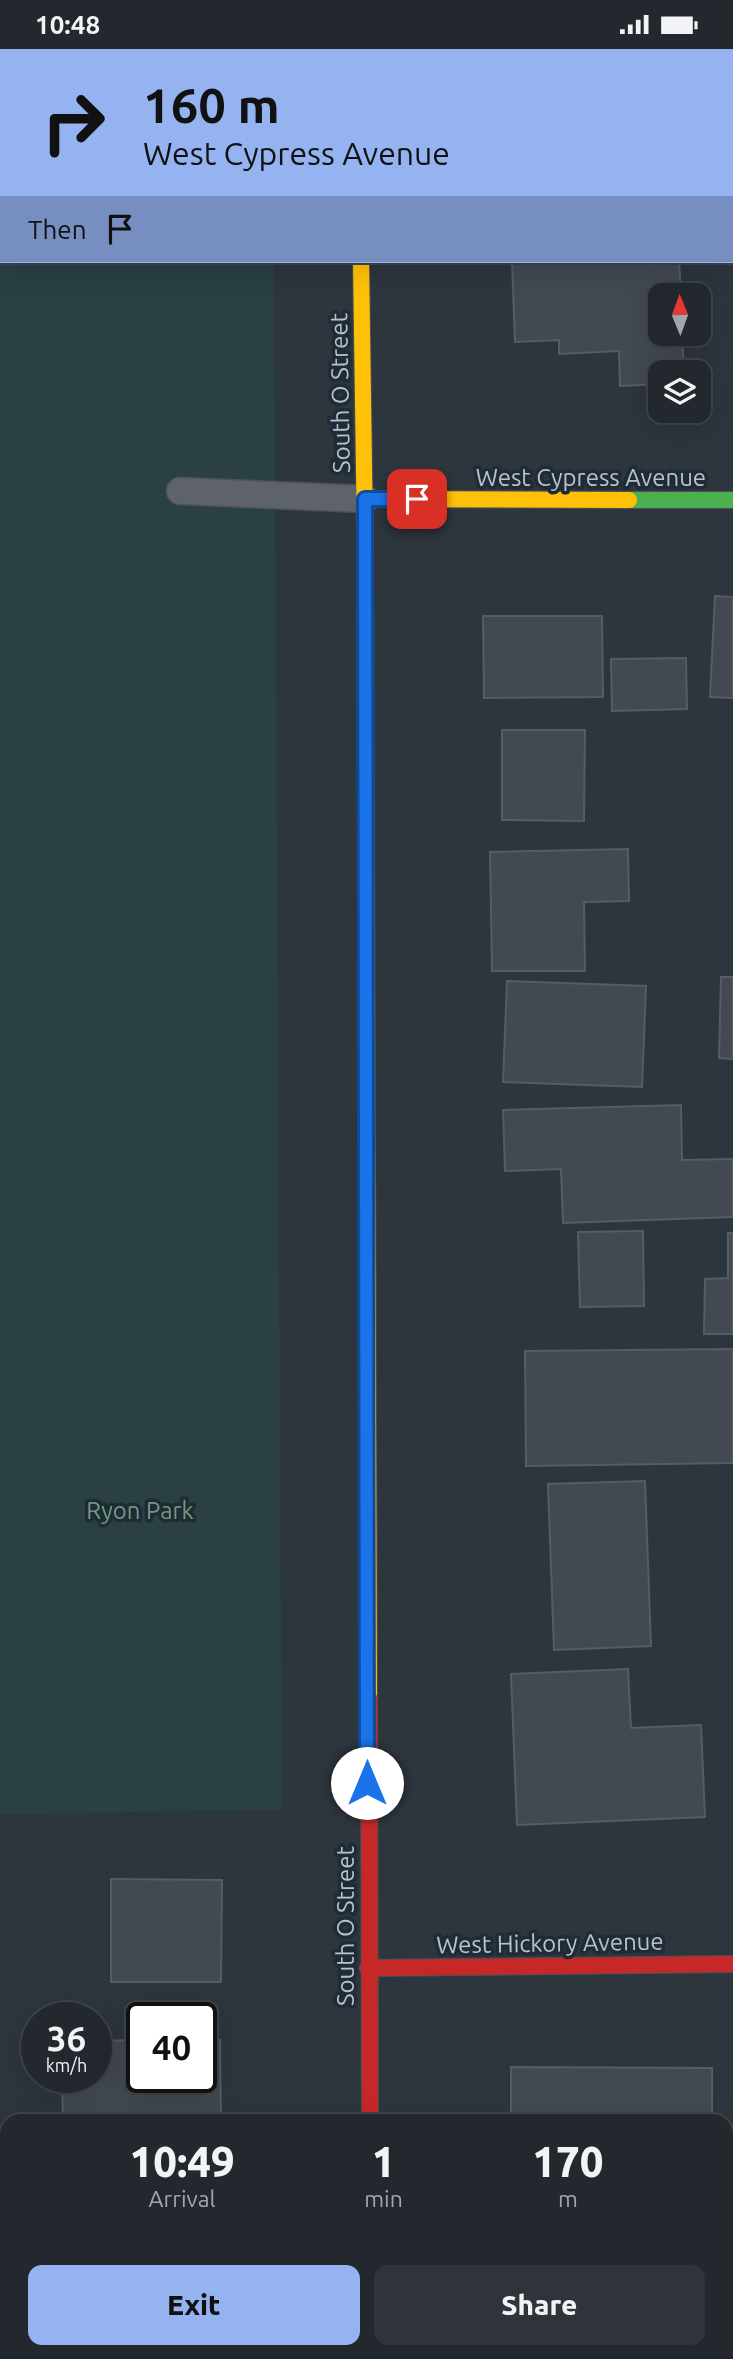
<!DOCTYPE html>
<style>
body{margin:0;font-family:Ubuntu,sans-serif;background:#2e343a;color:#f1f3f6;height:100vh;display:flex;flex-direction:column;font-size:26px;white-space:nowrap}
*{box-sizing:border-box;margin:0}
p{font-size:23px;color:#a2a6aa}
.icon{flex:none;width:38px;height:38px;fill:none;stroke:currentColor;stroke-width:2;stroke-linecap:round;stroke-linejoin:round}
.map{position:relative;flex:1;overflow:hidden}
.sheet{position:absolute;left:0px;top:2065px;width:733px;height:245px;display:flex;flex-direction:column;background:#22282e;border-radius:21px 21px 0 0;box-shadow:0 7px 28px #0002,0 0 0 2px #3f444a}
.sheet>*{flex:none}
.top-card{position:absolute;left:0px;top:0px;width:733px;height:214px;box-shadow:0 7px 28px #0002,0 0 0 2px #3f444a;background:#95b2f1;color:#111;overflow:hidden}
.needle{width:46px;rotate:359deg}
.tools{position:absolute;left:648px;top:234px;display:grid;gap:14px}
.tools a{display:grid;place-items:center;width:63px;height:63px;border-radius:14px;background:#22282e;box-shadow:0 7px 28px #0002,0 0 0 2px #3f444a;font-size:35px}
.speed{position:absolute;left:21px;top:1953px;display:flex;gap:14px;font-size:35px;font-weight:700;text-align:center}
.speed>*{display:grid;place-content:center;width:91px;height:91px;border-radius:50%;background:#22282e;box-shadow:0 7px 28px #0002,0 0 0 2px #3f444a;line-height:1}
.speed small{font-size:18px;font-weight:400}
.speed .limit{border:4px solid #111;border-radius:10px;background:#fff;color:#111}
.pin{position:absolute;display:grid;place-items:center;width:60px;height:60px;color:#fff;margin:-30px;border-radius:14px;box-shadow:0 4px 10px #0006}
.me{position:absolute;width:77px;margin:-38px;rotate:0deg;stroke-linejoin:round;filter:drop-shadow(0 0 5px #0008)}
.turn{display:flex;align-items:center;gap:24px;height:147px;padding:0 28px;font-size:32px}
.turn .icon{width:91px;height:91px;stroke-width:2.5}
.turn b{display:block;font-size:49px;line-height:60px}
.then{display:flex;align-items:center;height:66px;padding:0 28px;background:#0003;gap:14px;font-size:26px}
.eta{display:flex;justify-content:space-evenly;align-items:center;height:119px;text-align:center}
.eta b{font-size:42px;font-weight:800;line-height:49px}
.button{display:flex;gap:14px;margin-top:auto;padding:14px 28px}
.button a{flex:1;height:80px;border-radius:14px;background:#95b2f1;color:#111;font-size:28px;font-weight:800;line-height:80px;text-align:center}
.button a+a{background:#2e343a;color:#f1f3f6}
.status{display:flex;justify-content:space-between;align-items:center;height:49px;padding:0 35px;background:#22282e;direction:ltr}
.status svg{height:19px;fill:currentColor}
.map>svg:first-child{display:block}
.green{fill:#2a4043}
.building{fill:#424950;stroke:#565c64;stroke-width:2}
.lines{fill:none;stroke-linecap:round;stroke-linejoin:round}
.lane-casing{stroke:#4b5159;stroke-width:29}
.fast-casing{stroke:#4b5159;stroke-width:18}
.slow-casing{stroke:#4b5159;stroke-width:18}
.jam-casing{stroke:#4b5159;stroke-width:18}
.path{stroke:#60676c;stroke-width:4.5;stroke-dasharray:5 5;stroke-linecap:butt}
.lane{stroke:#5e636a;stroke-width:26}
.fast{stroke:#4caf50;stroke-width:16}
.slow{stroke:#ffc107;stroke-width:16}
.jam{stroke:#c62828;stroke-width:16}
.route-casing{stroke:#114b97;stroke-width:18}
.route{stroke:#1a73e8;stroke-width:12}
.labels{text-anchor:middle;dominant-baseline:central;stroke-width:7;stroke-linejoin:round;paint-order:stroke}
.street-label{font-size:24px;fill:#b9c1cc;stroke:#202b38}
.park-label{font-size:24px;fill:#709d79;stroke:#202b38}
</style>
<div class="status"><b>10:48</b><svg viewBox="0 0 49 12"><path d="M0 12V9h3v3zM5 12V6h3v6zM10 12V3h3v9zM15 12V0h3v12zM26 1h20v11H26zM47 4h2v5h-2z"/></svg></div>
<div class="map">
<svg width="733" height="2310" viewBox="0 0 733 2310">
<rect width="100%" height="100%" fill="#2d353d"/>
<polygon class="green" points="0,0 273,0 2,2 2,212 274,212 282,1761 0,1765"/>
<g class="building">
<polygon points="512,212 679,212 681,247 660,247 660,285 682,285 684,324 660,324 660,335 620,337 619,302 559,305 559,291 515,293"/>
<polygon points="715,547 733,548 733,649 710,648"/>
<polygon points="483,567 602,567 603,648 484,649"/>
<polygon points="686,609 687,660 612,662 611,610"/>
<polygon points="502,681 585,681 584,772 502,771"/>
<polygon points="628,800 629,852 584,853 585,922 492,922 490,803"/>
<polygon points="721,928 733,928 733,1010 719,1009"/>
<polygon points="507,932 646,937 642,1038 503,1033"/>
<polygon points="681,1056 682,1111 733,1110 733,1168 563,1174 561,1120 505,1122 503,1061"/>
<polygon points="643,1182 644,1257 580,1258 578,1183"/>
<polygon points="728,1184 733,1184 733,1285 704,1285 705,1230 728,1229"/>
<polygon points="733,1300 733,1414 526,1417 525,1302"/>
<polygon points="645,1432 651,1597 554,1601 548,1435"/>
<polygon points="628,1620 631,1679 701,1676 705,1768 517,1776 511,1625"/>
<polygon points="111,1830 222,1831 221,1933 111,1933"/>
<polygon points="142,1991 142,2028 201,2028 201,1991 220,1991 221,2072 63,2072 62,2028 96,2028 96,1992"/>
<polygon points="511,2018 712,2019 712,2072 511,2072"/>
<polygon points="78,2303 171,2303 171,2310 79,2310"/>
<rect x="518" y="2303" width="150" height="7"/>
</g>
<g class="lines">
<g class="lane-casing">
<polyline id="lane" points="180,442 365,450"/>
</g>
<g class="fast-casing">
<g id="fast">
<polyline points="629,451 733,451"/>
<polyline points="366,765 367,1081"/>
<polyline points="372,2303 372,2310"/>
</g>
</g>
<g class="slow-casing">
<g id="slow">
<polyline points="361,212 365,487"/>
<polyline points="365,450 629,451"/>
<polyline points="367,1081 369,1649"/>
</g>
</g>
<g class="jam-casing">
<g id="jam">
<polyline points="357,0 357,2"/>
<polyline points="365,487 366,765"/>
<polyline points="369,1649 370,2072"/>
<polyline points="368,1919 733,1915"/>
</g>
</g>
<g class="path">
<polyline points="63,2 63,0"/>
<polyline points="0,83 2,81"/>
</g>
<use href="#lane" class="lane"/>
<use href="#fast" class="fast"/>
<use href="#slow" class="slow"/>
<use href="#jam" class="jam"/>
</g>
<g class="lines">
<g class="route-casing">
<polyline id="route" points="367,1734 365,450 417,450"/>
</g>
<use href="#route" class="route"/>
</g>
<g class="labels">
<g class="street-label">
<text transform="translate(340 344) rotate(-91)">South O Street</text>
<text x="591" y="428">West Cypress Avenue</text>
<text transform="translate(345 1877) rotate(-90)">South O Street</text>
<text transform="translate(550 1894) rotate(-1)">West Hickory Avenue</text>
</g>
<g class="park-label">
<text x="140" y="1461">Ryon Park</text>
</g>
</g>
</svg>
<div class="tools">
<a><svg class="needle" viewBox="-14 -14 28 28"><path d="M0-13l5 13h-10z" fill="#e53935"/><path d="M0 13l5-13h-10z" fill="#a2a6aa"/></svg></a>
<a><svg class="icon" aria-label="layers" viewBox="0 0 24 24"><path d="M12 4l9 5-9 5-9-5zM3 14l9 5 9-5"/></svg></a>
</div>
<div class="speed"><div>36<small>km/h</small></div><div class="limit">40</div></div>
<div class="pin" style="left:417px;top:450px;background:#d93025"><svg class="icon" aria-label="arrive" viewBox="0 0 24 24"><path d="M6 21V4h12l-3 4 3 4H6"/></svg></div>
<svg class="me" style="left:367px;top:1734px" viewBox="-20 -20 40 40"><circle r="19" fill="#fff"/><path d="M0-13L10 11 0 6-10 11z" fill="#1a73e8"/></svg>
<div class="top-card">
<div class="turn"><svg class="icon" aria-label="right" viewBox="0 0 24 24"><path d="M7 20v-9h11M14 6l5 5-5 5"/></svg><div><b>160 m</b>West Cypress Avenue</div></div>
<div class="then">Then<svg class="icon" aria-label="arrive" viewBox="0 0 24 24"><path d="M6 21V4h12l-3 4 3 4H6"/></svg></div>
</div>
<section class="sheet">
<div class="eta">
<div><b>10:49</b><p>Arrival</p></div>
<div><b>1</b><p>min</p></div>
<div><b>170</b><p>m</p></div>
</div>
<div class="button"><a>Exit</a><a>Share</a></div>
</section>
</div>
